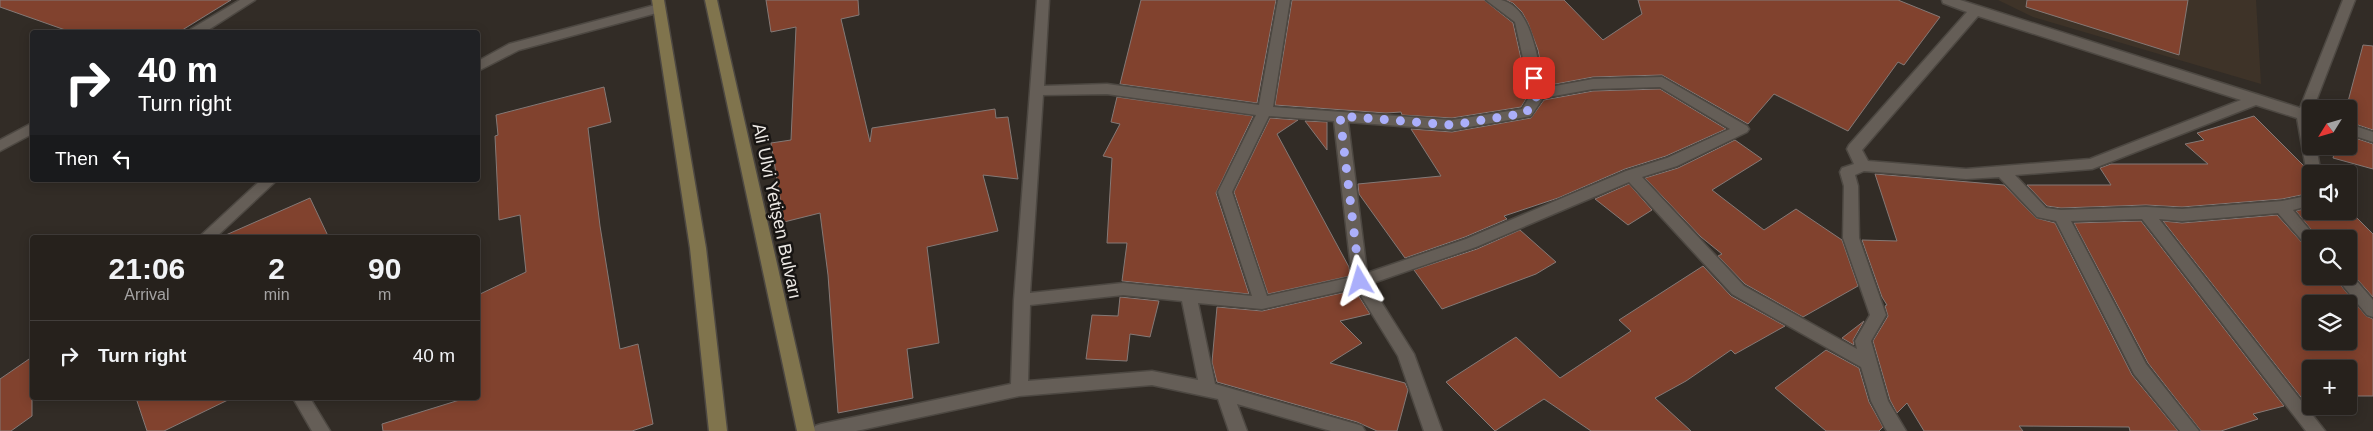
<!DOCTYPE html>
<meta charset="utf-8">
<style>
body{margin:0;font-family:Arial,sans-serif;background:#322e29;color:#f1f3f6;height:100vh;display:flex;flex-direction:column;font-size:19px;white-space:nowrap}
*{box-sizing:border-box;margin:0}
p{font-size:16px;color:#a4a3a3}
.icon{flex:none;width:28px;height:28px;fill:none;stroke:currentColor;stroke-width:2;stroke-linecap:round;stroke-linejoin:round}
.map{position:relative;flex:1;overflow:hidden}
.side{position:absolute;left:30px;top:235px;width:450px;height:165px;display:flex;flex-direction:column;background:#26211c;border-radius:5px;box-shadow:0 2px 12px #0003,0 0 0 1px #423e3b}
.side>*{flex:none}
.top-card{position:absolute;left:30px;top:30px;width:450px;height:152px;border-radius:5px;box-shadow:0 2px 12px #0003,0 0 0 1px #423e3b;background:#202124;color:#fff;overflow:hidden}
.needle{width:32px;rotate:233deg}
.fabs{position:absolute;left:2302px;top:100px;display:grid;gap:10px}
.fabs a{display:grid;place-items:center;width:55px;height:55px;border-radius:5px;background:#26211c;box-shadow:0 2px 12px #0003,0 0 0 1px #423e3b;font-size:25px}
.pin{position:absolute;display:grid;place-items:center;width:42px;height:42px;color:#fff;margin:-21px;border-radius:10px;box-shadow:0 2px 8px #0006}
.me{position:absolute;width:55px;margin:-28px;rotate:353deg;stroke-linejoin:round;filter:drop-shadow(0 0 4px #0008)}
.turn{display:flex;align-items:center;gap:18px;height:105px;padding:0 25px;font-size:22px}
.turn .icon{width:65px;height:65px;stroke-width:2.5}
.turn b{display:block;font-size:35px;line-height:42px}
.then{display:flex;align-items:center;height:48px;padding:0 25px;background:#0003;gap:10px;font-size:19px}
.eta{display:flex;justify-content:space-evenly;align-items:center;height:85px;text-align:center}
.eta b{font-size:30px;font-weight:700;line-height:35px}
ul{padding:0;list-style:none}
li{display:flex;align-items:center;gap:15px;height:70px;padding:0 25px;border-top:1px solid #423e3b}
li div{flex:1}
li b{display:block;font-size:19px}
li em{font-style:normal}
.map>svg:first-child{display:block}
.built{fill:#3e3328}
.building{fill:#81422e;stroke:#847976;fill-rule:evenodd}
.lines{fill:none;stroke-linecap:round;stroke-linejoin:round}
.street-casing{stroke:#4d4842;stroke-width:3}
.secondary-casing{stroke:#4d4842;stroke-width:3}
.street{fill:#655e57;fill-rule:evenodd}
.secondary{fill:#80744d;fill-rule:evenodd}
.route{stroke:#abaffb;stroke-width:9;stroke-dasharray:0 16.2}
.labels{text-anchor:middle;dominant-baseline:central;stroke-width:5;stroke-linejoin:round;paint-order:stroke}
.street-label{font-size:18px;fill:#ede9e5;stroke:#181513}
</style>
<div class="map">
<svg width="2373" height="431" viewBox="0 0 2373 431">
<rect width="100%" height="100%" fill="#322c26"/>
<polygon class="built" points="1998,0 2256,0 2261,84 2033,17"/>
<g class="building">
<polygon points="0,0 231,0 179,32 71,32 0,7"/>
<polygon points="766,0 858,0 859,15 841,19 870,142 872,128 995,109 996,118 1008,117 1018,179 983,175 998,231 927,247 939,343 907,349 913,398 838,413 828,275 820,213 784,222 771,143 791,140 796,27 771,32"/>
<polygon points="1141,0 1276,0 1257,103 1120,84"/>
<polygon points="1292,0 1484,0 1513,23 1529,94 1521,107 1452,118 1402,115 1401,112 1386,113 1275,105"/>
<polygon points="1506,0 1564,0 1603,40 1642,14 1638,0 1898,0 1940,17 1904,65 1898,62 1848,131 1774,94 1748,124 1662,75 1593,77 1545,86 1538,50 1528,23 1522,12 1513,3"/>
<polygon points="2027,0 2188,0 2179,55 2026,7"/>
<polygon points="2363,45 2373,46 2373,130 2349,122 2349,109 2346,109"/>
<polygon points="604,87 611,122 588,128 600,226 620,349 638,344 653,424 632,431 383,431 382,424 466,398 478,398 478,295 526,272 520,215 499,220 495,136 498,135 496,115"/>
<polygon points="1660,89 1726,129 1666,156 1625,169 1558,198 1504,216 1507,219 1465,237 1405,258 1359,194 1358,184 1441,176 1411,129 1452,132 1531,118 1544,100 1593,91"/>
<polygon points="1117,97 1253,116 1216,193 1249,294 1122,281 1127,243 1107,243 1112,158 1103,156 1120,124 1111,122"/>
<polygon points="2254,116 2304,166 2306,175 2311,180 2311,193 2282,199 2182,207 2146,205 2061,208 2047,206 2027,185 2111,185 2100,168 2111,164 2208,164 2185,144 2204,140 2197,133"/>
<polygon points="1270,118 1298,120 1277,134 1349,267 1350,276 1268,294 1234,192"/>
<polygon points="1305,121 1327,122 1327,150"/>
<polygon points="2349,136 2373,144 2373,169 2333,158 2336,146 2349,146"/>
<polygon points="1735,140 1762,159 1712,190 1764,230 1796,209 1842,240 1858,286 1803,317 1745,284 1718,256 1722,254 1701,237 1645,178 1678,168"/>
<polygon points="1875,174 2004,185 2036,218 2055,223 2132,375 2178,431 2130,431 2129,427 2019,426 2023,431 1924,431 1907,403 1897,413 1890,400 1873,341 1888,316 1885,306 1887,305 1882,297 1862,240 1897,241"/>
<polygon points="1629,184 1652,210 1628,225 1595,199"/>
<polygon points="310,198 329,238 219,238"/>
<polygon points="2311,207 2311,211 2349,210 2373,234 2373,297 2349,270 2349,239 2319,239 2296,211"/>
<path d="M 2277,215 L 2305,246 L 2311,249 L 2311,276 L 2333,276 L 2366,316 L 2373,319 L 2373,396 L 2349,396 L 2349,369 L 2311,369 L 2311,399 L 2304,401 L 2163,221 L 2182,223 ZM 2311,304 L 2349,304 L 2349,341 L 2311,341 Z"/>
<polygon points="2141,221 2284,406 2253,414 2258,419 2221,431 2201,431 2148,363 2074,223"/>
<polygon points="1520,230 1556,262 1536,274 1442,309 1414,270 1477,249"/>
<polygon points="1703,266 1731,296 1785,326 1735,354 1731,350 1686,381 1655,398 1691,431 1591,431 1544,399 1495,431 1446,382 1516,337 1560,378 1631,331 1619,320"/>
<polygon points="1355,290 1370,314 1340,321 1362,343 1330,363 1405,383 1408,390 1397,431 1377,431 1357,422 1217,382 1212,362 1217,307 1262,311"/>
<polygon points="1120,297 1159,301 1150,337 1130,334 1127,361 1086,359 1092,315 1118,316"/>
<polygon points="1864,321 1853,340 1854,345 1842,338"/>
<polygon points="1826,350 1859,368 1869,402 1883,427 1879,431 1826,431 1775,388"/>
<polygon points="32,357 32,416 11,431 0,431 0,379"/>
<polygon points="136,398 232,398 164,431 147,431"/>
</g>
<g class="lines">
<g class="street-casing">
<g id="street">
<polygon points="240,0 255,0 205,32 190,32 191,29"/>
<path d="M 1037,0 L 1049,0 L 1044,86 L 1107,84 L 1259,105 L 1278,0 L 1290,0 L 1273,107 L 1452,120 L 1522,109 L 1531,94 L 1515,22 L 1486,0 C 1490,0 1497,0 1501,0 C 1533,7 1537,62 1544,88 L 1593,79 L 1662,77 L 1747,126 L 1749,129 L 1747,132 L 1677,166 L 1642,177 L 1744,286 L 1857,349 L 1855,341 L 1870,315 L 1843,238 L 1844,186 L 1840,172 L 1842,168 L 1854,164 L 1847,149 L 1849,145 L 1967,12 L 1943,3 L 1942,0 L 1960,0 L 2300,108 L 2343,0 L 2355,0 L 2313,109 L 2311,109 L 2311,146 L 2316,146 L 2321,174 L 2311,174 L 2311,178 L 2307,174 L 2297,118 L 2256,105 L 2092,169 L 2015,175 L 2046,208 L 2061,210 L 2146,207 L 2182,209 L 2282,201 L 2311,195 L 2311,205 L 2293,210 L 2317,239 L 2311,239 L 2311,247 L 2306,245 L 2278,213 L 2182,221 L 2159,219 L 2325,431 L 2306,431 L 2142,219 L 2071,221 L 2146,364 L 2199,431 L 2180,431 L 2134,374 L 2056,221 L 2037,217 L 1999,177 L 1966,179 L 1864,171 L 1855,175 L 1858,186 L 1859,238 L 1886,315 L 1871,341 L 1888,401 L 1906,431 L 1887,431 L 1885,428 L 1871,401 L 1861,367 L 1732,294 L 1629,182 L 1476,247 L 1370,284 L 1414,354 L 1442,431 L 1424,431 L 1398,356 L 1356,288 L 1262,309 L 1198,303 L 1215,384 L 1356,424 L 1362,426 L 1365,431 L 1331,431 L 1237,404 L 1247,431 L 1229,431 L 1218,399 L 1152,385 L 1019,396 L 856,431 L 812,431 L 815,426 L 821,424 L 1011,384 L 1014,300 ZM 1978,16 L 2241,100 L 2090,159 L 1966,169 L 1868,161 L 1862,150 ZM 1660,87 L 1730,129 L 1667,158 L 1626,171 L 1466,239 L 1367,273 L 1348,122 L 1452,130 L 1531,116 L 1543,98 L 1593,89 ZM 1107,94 L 1256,115 L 1218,192 L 1252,296 L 1123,283 L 1030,293 L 1043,95 ZM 1269,116 L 1334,121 L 1352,277 L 1267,296 L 1232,192 ZM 1123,295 L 1182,301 L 1198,380 L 1152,371 L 1028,381 L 1030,305 Z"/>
<polygon points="659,4 664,5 665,8 664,11 519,50 478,71 478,61 509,44"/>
<polygon points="32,123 32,134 0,151 0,140"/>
<polygon points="2349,124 2373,132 2373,142 2349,134"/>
<polygon points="261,180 277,180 215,238 198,238"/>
<polygon points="2349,272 2373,300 2373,317 2367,315 2335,276 2349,276"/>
<polygon points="293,398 310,398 330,431 312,431"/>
</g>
</g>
<g class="secondary-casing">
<g id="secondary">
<polygon points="652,0 664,0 706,248 727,431 709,431 690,248"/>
<polygon points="705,0 717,0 815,431 797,431"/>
</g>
</g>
<use href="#street" class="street"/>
<use href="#secondary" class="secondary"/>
</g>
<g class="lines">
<polyline class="route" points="1360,281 1340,116 1452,125 1526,113 1538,94 1534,78"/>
</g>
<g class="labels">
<g class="street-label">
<text transform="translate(777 211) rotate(78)">Ali Ulvi Yetişen Bulvarı</text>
</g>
</g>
</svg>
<div class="fabs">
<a><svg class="needle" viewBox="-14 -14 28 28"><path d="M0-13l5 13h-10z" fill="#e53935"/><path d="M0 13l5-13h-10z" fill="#a4a3a3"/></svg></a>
<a><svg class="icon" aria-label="sound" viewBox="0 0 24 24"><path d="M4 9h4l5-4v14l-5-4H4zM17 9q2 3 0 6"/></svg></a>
<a><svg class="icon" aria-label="search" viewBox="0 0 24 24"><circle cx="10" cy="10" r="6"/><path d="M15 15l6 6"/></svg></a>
<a><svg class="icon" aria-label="layers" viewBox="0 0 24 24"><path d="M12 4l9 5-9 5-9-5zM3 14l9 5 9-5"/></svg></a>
<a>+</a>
</div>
<div class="pin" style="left:1534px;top:78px;background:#d93025"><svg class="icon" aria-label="arrive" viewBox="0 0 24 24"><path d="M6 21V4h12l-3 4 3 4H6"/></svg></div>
<svg class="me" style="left:1360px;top:281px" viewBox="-20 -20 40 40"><path d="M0-17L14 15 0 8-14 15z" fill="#abaffb" stroke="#fff" stroke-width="4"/></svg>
<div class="top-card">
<div class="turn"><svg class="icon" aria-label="right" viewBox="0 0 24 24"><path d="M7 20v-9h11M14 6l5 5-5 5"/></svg><div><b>40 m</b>Turn right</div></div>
<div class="then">Then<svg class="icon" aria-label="left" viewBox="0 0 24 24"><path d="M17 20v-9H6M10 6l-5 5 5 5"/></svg></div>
</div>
<section class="side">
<div class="eta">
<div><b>21:06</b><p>Arrival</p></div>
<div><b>2</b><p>min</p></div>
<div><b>90</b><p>m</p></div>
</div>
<ul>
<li><svg class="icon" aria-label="right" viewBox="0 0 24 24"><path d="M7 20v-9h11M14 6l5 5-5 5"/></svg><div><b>Turn right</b></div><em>40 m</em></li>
</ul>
</section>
</div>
